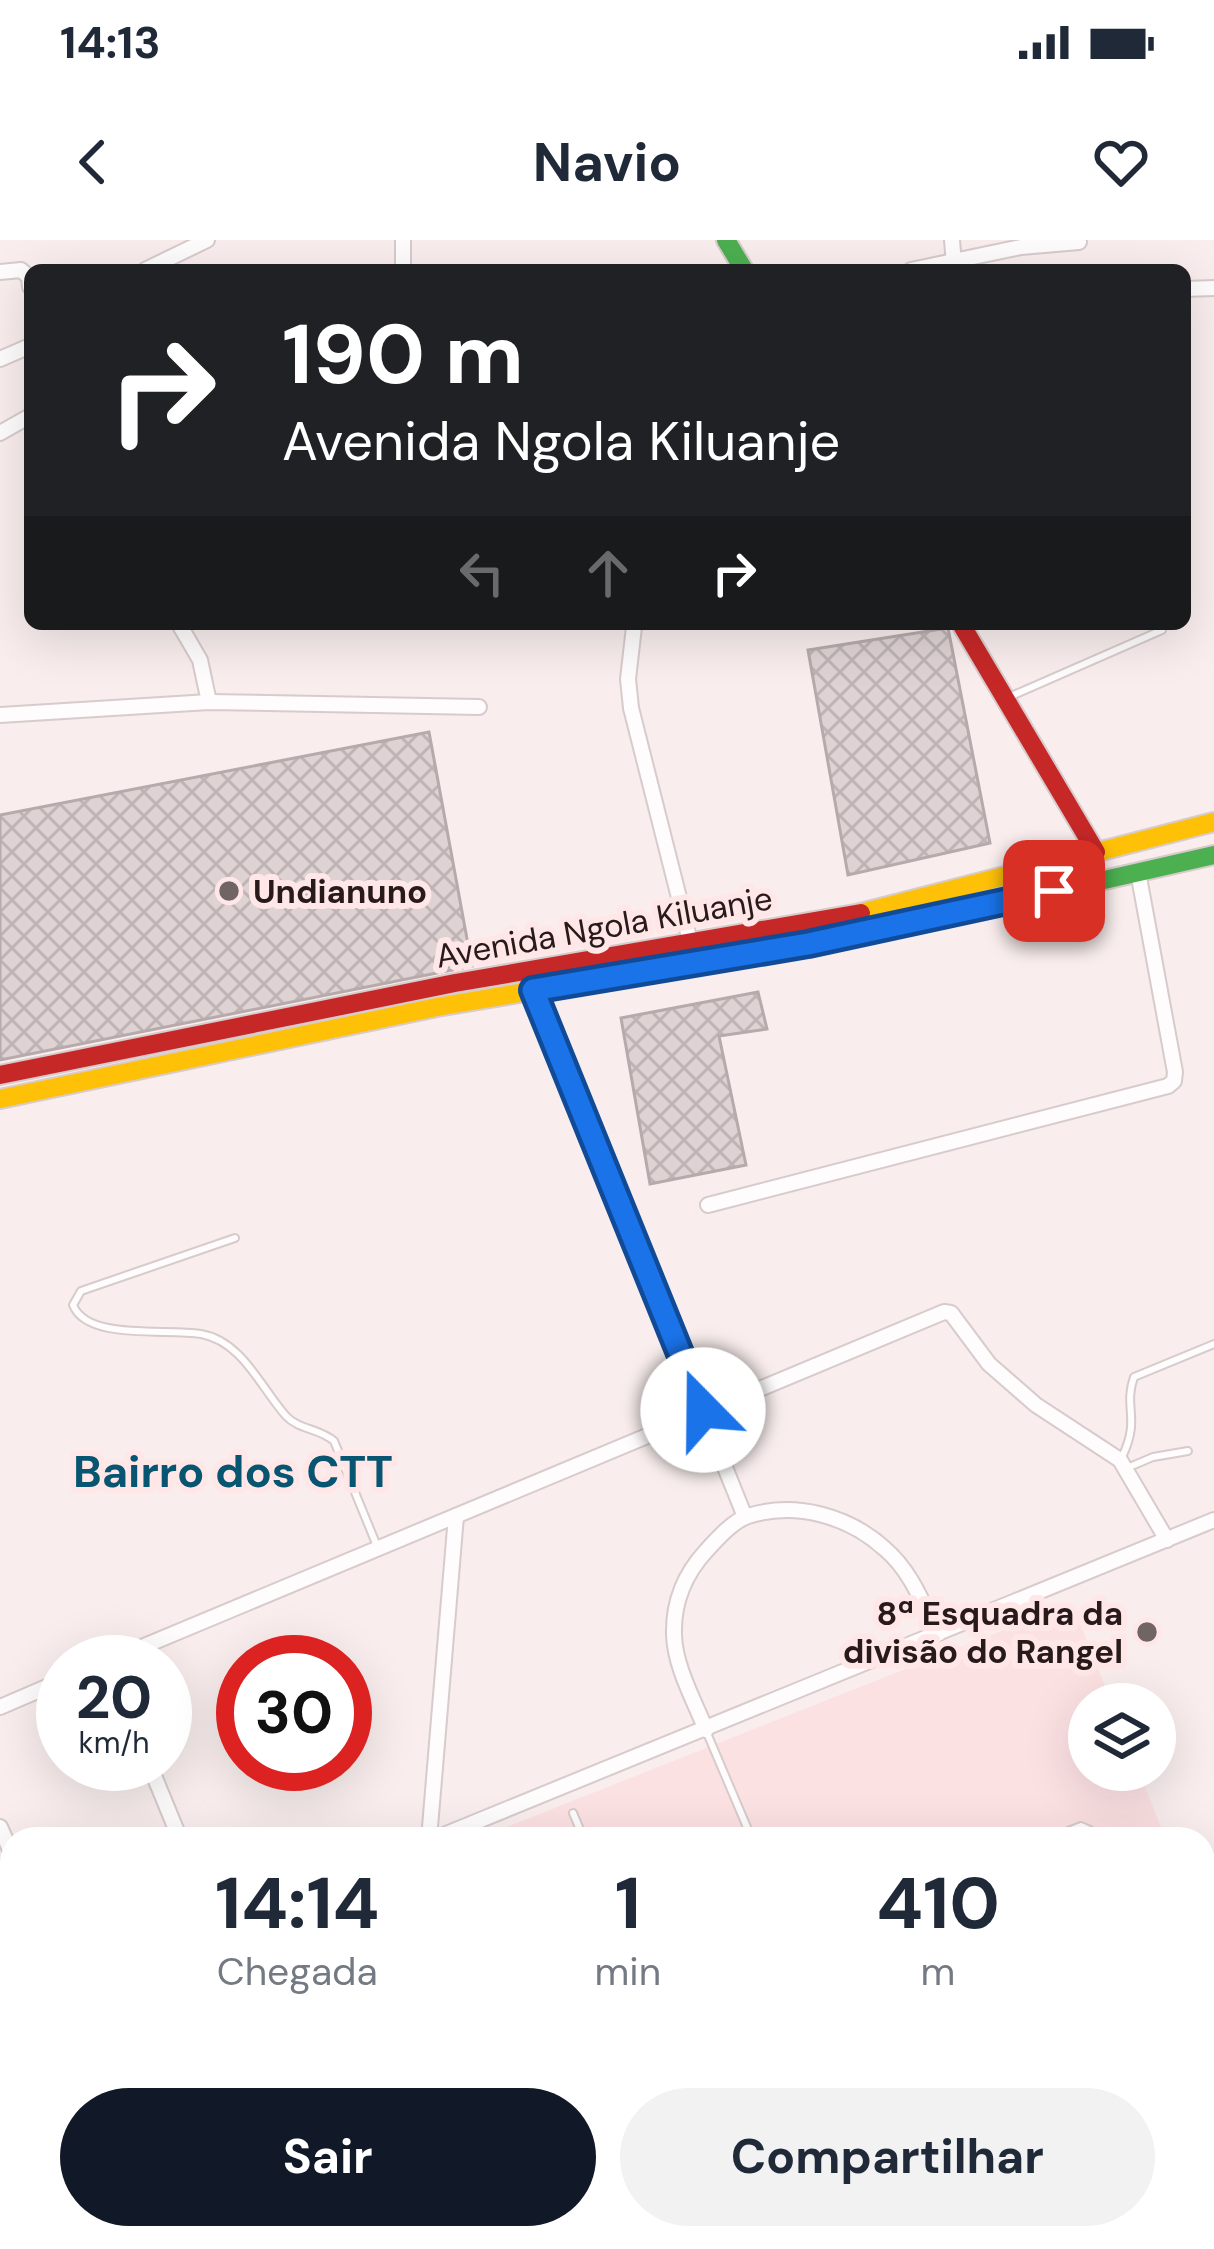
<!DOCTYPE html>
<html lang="pt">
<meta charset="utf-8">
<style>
body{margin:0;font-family:"DM Sans",sans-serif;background:#f2f2f3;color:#1f2937;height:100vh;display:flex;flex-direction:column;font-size:45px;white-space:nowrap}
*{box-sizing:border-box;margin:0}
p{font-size:39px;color:#747a83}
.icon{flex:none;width:66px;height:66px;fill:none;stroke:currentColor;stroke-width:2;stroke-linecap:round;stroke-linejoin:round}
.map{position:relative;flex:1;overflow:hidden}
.sheet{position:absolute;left:0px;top:1587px;width:1215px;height:423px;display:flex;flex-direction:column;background:#fff;border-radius:36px 36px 0 0;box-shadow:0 12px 48px #0002}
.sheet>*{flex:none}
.guide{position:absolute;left:24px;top:24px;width:1167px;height:366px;border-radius:18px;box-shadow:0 12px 48px #0002;background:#202124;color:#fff;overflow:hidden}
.buttons{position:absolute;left:1068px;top:1443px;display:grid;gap:24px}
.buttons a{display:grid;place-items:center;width:108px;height:108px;border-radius:50%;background:#fff;box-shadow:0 12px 48px #0002;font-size:60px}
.speed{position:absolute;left:36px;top:1395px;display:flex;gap:24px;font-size:60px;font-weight:700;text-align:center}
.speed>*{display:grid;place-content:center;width:156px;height:156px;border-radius:50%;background:#fff;box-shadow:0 12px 48px #0002;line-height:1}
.speed small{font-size:30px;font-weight:400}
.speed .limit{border:18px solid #d22;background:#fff;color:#111}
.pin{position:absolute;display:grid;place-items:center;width:102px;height:102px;color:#fff;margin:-51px;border-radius:24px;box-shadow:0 6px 18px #0006}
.me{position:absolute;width:132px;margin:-66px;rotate:338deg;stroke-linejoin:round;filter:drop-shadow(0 0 9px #0008)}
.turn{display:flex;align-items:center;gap:42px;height:252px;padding:0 60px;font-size:54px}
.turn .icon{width:156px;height:156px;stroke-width:2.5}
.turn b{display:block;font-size:84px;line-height:102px}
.lanes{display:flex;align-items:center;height:114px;padding:0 60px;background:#0003;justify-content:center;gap:60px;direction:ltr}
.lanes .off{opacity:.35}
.eta{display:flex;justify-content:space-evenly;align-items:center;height:204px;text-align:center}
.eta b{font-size:72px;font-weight:700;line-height:84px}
.primary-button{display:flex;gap:24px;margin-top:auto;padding:24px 60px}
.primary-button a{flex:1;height:138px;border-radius:72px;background:#111827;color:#fff;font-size:48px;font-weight:700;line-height:138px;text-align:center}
.primary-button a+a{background:#f2f2f3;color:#1f2937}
.status{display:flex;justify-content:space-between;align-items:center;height:84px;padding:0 60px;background:#fff;direction:ltr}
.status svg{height:33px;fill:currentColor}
header{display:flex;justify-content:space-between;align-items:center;height:156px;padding:0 60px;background:#fff;font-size:54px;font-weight:700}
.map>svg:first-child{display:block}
.built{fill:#fce1e3}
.building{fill:url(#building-cross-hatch);stroke:#b7aaab;stroke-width:3}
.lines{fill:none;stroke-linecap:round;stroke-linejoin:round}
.lane-casing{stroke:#d7cbcb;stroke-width:10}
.street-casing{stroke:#d7cbcb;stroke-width:18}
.fast-casing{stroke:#d7cbcb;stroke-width:22}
.slow-casing{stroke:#d7cbcb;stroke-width:22}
.jam-casing{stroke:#d7cbcb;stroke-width:22}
.lane{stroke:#fefcfc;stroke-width:6}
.street{stroke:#fefcfc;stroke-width:14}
.fast{stroke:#4caf50;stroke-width:18}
.slow{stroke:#ffc107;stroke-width:18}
.jam{stroke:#c62828;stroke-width:18}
.route-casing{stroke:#114b97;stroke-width:30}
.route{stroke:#1a73e8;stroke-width:21}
.poi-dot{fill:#716464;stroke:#ffe7e8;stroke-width:4.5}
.labels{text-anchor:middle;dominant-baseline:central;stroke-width:12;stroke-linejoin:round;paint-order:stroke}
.poi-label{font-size:33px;font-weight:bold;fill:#281a1b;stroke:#ffe7e8;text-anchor:start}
.street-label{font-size:33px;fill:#281a1b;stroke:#ffe7e8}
.district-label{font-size:45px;font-weight:bold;fill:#075570;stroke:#ffe7e8}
</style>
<div class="status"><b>14:13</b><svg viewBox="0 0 49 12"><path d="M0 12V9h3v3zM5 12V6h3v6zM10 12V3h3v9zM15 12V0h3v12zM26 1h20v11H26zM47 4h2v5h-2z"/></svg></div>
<header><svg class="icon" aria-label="back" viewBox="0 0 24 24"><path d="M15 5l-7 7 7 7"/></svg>Navio<svg class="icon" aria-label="heart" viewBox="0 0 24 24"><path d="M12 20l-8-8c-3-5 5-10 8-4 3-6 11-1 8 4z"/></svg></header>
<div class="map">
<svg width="1214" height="2009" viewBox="0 0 1214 2009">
<defs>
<pattern id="building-cross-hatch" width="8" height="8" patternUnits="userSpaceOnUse" patternTransform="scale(3)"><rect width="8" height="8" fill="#dfd2d3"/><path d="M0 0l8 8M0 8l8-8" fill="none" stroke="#bfb4b5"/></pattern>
</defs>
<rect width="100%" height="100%" fill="#f9eded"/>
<g class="built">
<polygon points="1072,1363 1112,1464 1089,1464 1089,1530 1138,1530 1166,1599 479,1598"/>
<polygon points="0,1627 12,1653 12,1998 401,1998 406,2009 0,2009"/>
<polygon points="1203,1692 1214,1719 1214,1775 1203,1779"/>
</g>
<g class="building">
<polygon points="948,388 990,603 848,635 808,410"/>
<polygon points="429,492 472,726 0,820 0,575"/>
<polygon points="758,752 767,789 719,796 746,925 650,944 621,778"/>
</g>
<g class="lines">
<g class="lane-casing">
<g id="lane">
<polyline points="1009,457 1162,390"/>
<path d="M 235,998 L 81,1051 L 73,1065 C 87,1101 166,1088 201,1094 C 242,1101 261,1148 286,1176 C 299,1190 319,1188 334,1201 L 377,1306"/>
<path d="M 1122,1217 C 1141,1178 1123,1168 1134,1137 L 1214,1104"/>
<polyline points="1127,1228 1153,1217 1188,1211"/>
<polyline points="707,1493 752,1599"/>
<polyline points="573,1573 584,1599"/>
<polyline points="1048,1599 1081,1586 1090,1590 1093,1599"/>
<polyline points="0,1653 12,1648"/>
<polyline points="327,1998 329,2009"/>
</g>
</g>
<g class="street-casing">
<g id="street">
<polyline points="952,0 954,25"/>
<polyline points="145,30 207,0"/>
<polyline points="403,30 403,0"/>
<polyline points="911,30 1021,7 1079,2"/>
<polyline points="0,32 21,30 29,37 30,47"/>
<polyline points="1185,49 1214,48"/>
<polyline points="0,119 30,106"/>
<polyline points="0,193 30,176"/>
<polyline points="179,384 200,420 209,462"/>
<polyline points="634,387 628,439 631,468 690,701"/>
<polyline points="0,475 209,462 479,467"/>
<polyline points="533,750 745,1277"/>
<polyline points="708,965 1168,846 1174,841 1175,832 1138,632"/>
<polyline points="106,1422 944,1072 951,1073 989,1124 1036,1165 1120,1220 1167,1300"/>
<polyline points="0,1467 63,1440"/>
<path d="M 706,1490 C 694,1460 675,1427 674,1395 C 673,1363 685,1334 706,1311 C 717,1299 733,1281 748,1276 C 796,1261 849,1276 885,1309 C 911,1331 923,1364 938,1394"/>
<polyline points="150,1526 180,1599"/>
<polyline points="0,1587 12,1614"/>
<polyline points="429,1599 456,1276"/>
<polyline points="434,1599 1214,1280"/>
<polyline points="1203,1874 1214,1870"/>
<polyline points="860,1998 862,2009"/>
<polyline points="1144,1998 1148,2009"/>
<polyline points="760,2009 795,1998"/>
</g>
</g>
<g class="fast-casing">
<g id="fast">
<polyline points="726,0 744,30"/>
<polyline points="818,702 885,690 1214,615"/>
</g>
</g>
<g class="slow-casing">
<g id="slow">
<polyline points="861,673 1214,582"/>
<polyline points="0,859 437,767 818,702"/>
</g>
</g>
<g class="jam-casing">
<g id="jam">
<polyline points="961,384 1096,612"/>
<polyline points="0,835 455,743 861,673"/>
</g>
</g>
<use href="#lane" class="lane"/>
<use href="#street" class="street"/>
<use href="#fast" class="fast"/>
<use href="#slow" class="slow"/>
<use href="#jam" class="jam"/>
</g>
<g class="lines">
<g class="route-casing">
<polyline id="route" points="703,1170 533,750 808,704 1054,651"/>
</g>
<use href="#route" class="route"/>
</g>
<g class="poi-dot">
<circle cx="229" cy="651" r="12"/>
<circle cx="1147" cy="1392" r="12"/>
</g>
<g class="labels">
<g class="poi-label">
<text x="253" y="651">Undianuno</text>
<text x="1123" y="1373" text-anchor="end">8ª Esquadra da<tspan x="1123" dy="38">divisão do Rangel</tspan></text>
</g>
<g class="street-label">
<text transform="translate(604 687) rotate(-10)">Avenida Ngola Kiluanje</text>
</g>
<g class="district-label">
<text x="233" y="1231">Bairro dos CTT</text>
</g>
</g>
</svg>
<div class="buttons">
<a><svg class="icon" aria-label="layers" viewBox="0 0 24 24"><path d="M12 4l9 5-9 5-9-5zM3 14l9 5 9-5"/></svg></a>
</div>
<div class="speed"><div>20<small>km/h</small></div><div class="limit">30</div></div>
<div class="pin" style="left:1054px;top:651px;background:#d93025"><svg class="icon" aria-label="arrive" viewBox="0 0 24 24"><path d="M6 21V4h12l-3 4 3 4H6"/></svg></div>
<svg class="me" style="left:703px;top:1170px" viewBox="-20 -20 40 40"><circle r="19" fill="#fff"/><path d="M0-13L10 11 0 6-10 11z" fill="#1a73e8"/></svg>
<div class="guide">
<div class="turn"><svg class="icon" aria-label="right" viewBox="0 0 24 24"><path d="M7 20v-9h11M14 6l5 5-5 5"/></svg><div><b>190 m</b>Avenida Ngola Kiluanje</div></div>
<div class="lanes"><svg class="icon off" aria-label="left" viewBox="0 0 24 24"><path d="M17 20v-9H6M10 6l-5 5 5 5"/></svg><svg class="icon off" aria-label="ahead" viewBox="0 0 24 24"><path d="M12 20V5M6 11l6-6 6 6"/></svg><svg class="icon" aria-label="right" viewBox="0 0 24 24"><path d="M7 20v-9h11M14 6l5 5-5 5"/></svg></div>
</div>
<section class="sheet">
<div class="eta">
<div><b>14:14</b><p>Chegada</p></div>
<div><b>1</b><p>min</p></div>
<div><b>410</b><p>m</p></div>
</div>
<div class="primary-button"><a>Sair</a><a>Compartilhar</a></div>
</section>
</div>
